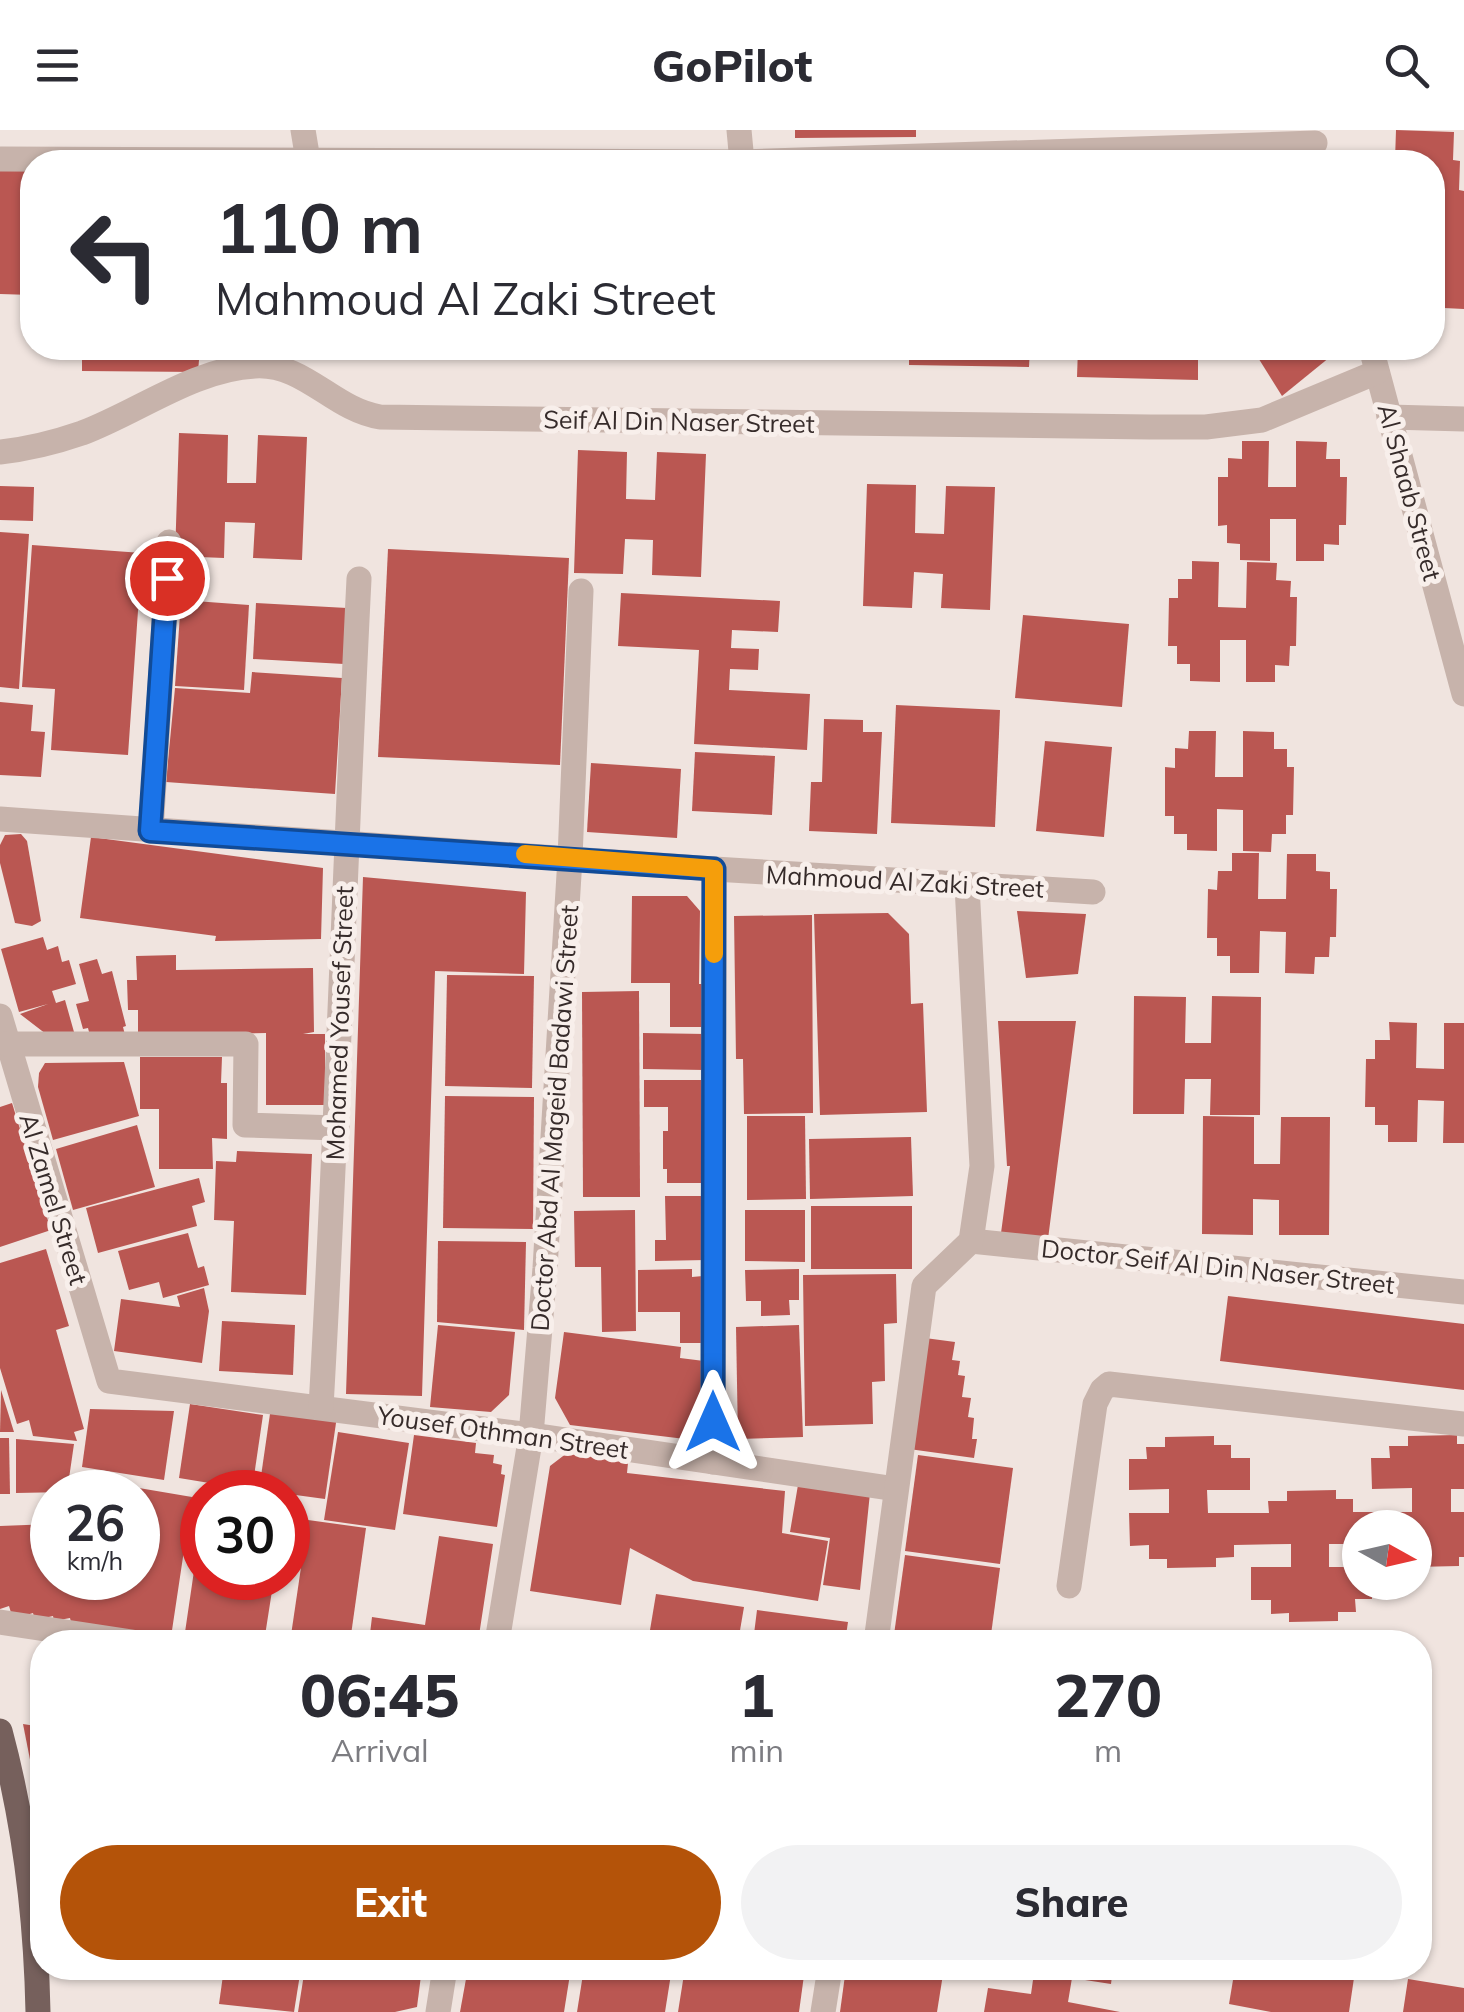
<!DOCTYPE html>
<style>
body{margin:0;font-family:Mulish,sans-serif;background:#f2f2f3;color:#2b2b33;height:100vh;display:flex;flex-direction:column;font-size:38px;white-space:nowrap}
*{box-sizing:border-box;margin:0}
p{font-size:32px;color:#7c7c81}
.icon{flex:none;width:55px;height:55px;fill:none;stroke:currentColor;stroke-width:2;stroke-linecap:round;stroke-linejoin:round}
.map{position:relative;flex:1;overflow:hidden}
.sheet{position:absolute;left:30px;top:1500px;width:1402px;height:350px;display:flex;flex-direction:column;background:#fff;border-radius:40px;box-shadow:0 2px 8px #0004}
.sheet>*{flex:none}
.guide{position:absolute;left:20px;top:20px;width:1425px;height:210px;border-radius:40px;box-shadow:0 2px 8px #0004;background:#fff;color:#2b2b33;overflow:hidden}
.needle{width:65px;rotate:98deg}
.fabs{position:absolute;left:1342px;top:1380px;display:grid;gap:20px}
.fabs a{display:grid;place-items:center;width:90px;height:90px;border-radius:50%;background:#fff;box-shadow:0 2px 8px #0004;font-size:50px}
.speed{position:absolute;left:30px;top:1340px;display:flex;gap:20px;font-size:50px;font-weight:700;text-align:center}
.speed>*{display:grid;place-content:center;width:130px;height:130px;border-radius:50%;background:#fff;box-shadow:0 2px 8px #0004;line-height:1}
.speed small{font-size:25px;font-weight:400}
.speed .limit{border:15px solid #d22;background:#fff;color:#111}
.pin{position:absolute;display:grid;place-items:center;width:85px;height:85px;color:#fff;margin:-42px;border:5px solid #fff;border-radius:50%;box-shadow:0 2px 10px #0007}
.me{position:absolute;width:110px;margin:-55px;rotate:0deg;stroke-linejoin:round;filter:drop-shadow(0 0 8px #0008)}
.turn{display:flex;align-items:center;gap:35px;height:210px;padding:0 30px;font-size:45px}
.turn .icon{width:130px;height:130px;stroke-width:2.5}
.turn b{display:block;font-size:70px;line-height:85px}
.eta{display:flex;justify-content:space-evenly;align-items:center;height:170px;text-align:center}
.eta b{font-size:60px;font-weight:800;line-height:70px}
.button{display:flex;gap:20px;margin-top:auto;padding:20px 30px}
.button a{flex:1;height:115px;border-radius:60px;background:#b45309;color:#fff;font-size:40px;font-weight:800;line-height:115px;text-align:center}
.button a+a{background:#f2f2f3;color:#2b2b33}
header{display:flex;justify-content:space-between;align-items:center;height:130px;padding:0 30px;background:#fff;font-size:45px;font-weight:800}
.map>svg:first-child{display:block}
.building{fill:#ba5752}
.lines{fill:none;stroke-linecap:round;stroke-linejoin:round}
.minor{stroke:#c7b3ab;stroke-width:25}
.major{stroke:#76605c;stroke-width:25}
.route-casing{stroke:#114b97;stroke-width:25}
.route{stroke:#1a73e8;stroke-width:18}
.slow{stroke:#f59e0b;stroke-width:18}
.labels{text-anchor:middle;dominant-baseline:central;stroke-width:10;stroke-linejoin:round;paint-order:stroke}
.street-label{font-size:25px;fill:#362b2a;stroke:#f8efeb}
</style>
<header><svg class="icon" aria-label="menu" viewBox="0 0 24 24"><path d="M4 6h16M4 12h16M4 18h16"/></svg>GoPilot<svg class="icon" aria-label="search" viewBox="0 0 24 24"><circle cx="10" cy="10" r="6"/><path d="M15 15l6 6"/></svg></header>
<div class="map">
<svg width="1464" height="1882" viewBox="0 0 1464 1882">
<rect width="100%" height="100%" fill="#f0e4df"/>
<g class="building">
<polygon points="795,0 916,0 916,7 795,8"/>
<polygon points="1396,0 1454,2 1453,30 1460,31 1459,60 1464,61 1464,179 1444,178 1445,149 1432,148 1432,32 1395,30"/>
<polygon points="0,37 32,37 32,165 0,164"/>
<polygon points="82,218 200,218 198,242 82,241"/>
<polygon points="909,218 1030,218 1029,237 909,235"/>
<polygon points="1078,218 1198,218 1198,250 1077,247"/>
<polygon points="1252,218 1329,218 1330,227 1282,266"/>
<polygon points="179,303 228,305 227,353 256,353 258,305 307,307 302,430 253,428 255,393 225,392 224,428 175,426"/>
<polygon points="1242,311 1269,311 1268,357 1296,357 1296,311 1327,312 1326,329 1340,329 1340,347 1347,347 1346,395 1339,395 1339,415 1324,414 1324,431 1296,431 1296,389 1270,389 1270,431 1240,430 1240,414 1227,413 1227,395 1218,396 1218,347 1228,347 1228,328 1242,329"/>
<polygon points="578,320 627,322 626,369 655,370 657,322 706,324 701,447 652,445 653,410 625,409 623,444 574,443"/>
<polygon points="867,354 916,355 915,403 944,404 946,356 995,357 990,480 941,478 943,444 914,442 912,478 863,476"/>
<polygon points="0,356 34,357 33,391 0,390"/>
<polygon points="0,402 29,404 19,559 0,557"/>
<polygon points="32,415 142,423 128,625 51,620 55,559 22,557"/>
<polygon points="388,419 569,428 560,635 378,627"/>
<polygon points="1192,431 1219,432 1218,477 1246,478 1247,432 1277,433 1276,450 1291,451 1290,467 1297,467 1296,516 1290,516 1289,536 1275,535 1275,552 1246,552 1246,510 1220,510 1220,552 1190,551 1190,534 1177,534 1177,516 1168,516 1169,468 1178,468 1178,449 1192,449"/>
<polygon points="621,463 780,471 778,502 732,500 731,518 759,519 758,540 730,539 729,560 810,564 807,620 694,614 699,520 618,516"/>
<polygon points="181,470 249,475 244,560 175,556"/>
<polygon points="256,473 347,478 344,534 253,529"/>
<polygon points="1023,485 1129,494 1122,577 1015,568"/>
<polygon points="252,542 342,548 335,664 166,652 175,558 250,563"/>
<polygon points="0,572 33,575 31,601 45,602 41,647 0,645"/>
<polygon points="896,575 1000,580 995,697 891,693"/>
<polygon points="824,589 863,590 863,602 882,602 877,704 809,701 811,652 822,652"/>
<polygon points="1189,601 1216,601 1215,647 1243,647 1243,601 1274,602 1274,619 1287,619 1287,637 1294,637 1293,685 1286,685 1286,704 1272,704 1271,722 1243,721 1243,680 1217,679 1217,721 1187,720 1187,704 1174,704 1174,686 1165,686 1165,637 1175,638 1175,618 1188,619"/>
<polygon points="1045,611 1112,617 1104,707 1036,701"/>
<polygon points="695,622 775,626 772,685 692,681"/>
<polygon points="591,633 681,639 677,708 587,702"/>
<polygon points="21,704 27,711 41,791 32,796 15,793 0,733 0,715 5,705"/>
<polygon points="91,707 323,738 321,809 215,811 216,806 80,788"/>
<polygon points="1232,723 1259,723 1258,769 1286,769 1287,724 1316,724 1316,741 1330,742 1330,759 1337,759 1336,807 1330,807 1329,827 1315,827 1314,844 1285,843 1286,802 1260,801 1259,843 1230,843 1230,826 1217,826 1217,808 1207,808 1208,759 1217,760 1218,741 1232,741"/>
<polygon points="363,747 526,762 524,844 435,841 422,1266 346,1264"/>
<polygon points="632,766 687,766 700,781 699,854 705,854 704,897 670,897 670,853 631,853"/>
<polygon points="1017,781 1086,784 1078,844 1026,848"/>
<polygon points="888,783 909,804 911,874 923,873 927,982 820,985 814,784"/>
<polygon points="812,785 813,983 744,984 743,929 736,929 734,786"/>
<polygon points="43,807 47,820 58,816 62,832 69,830 76,854 52,861 56,873 65,870 74,902 46,904 20,884 48,874 19,882 1,819"/>
<polygon points="176,825 176,840 313,838 314,902 303,904 325,904 325,975 266,975 266,903 138,905 138,880 128,880 127,850 137,850 136,826"/>
<polygon points="97,829 102,844 112,841 126,896 123,897 125,905 90,906 88,898 83,899 76,874 89,871 79,834"/>
<polygon points="447,845 534,846 532,958 445,956"/>
<polygon points="639,861 640,1067 583,1067 582,862"/>
<polygon points="1134,866 1186,867 1185,913 1211,913 1212,866 1261,867 1260,985 1210,985 1211,949 1185,949 1184,984 1133,984"/>
<polygon points="998,891 1076,891 1048,1109 1001,1103 1010,1036 1007,1036"/>
<polygon points="1389,892 1417,893 1416,938 1444,939 1444,893 1464,893 1464,1013 1443,1013 1444,971 1418,970 1417,1012 1388,1012 1388,995 1375,995 1375,977 1365,977 1366,929 1375,929 1375,910 1390,910"/>
<polygon points="643,903 706,904 705,940 643,939"/>
<polygon points="140,927 222,927 221,953 227,953 227,1009 212,1008 213,1039 159,1039 159,979 140,979"/>
<polygon points="124,932 139,986 53,1010 38,957 39,943 45,933"/>
<polygon points="644,950 701,950 701,987 706,987 707,1053 667,1053 667,1039 663,1039 663,1001 668,1001 668,977 644,977"/>
<polygon points="445,966 534,967 533,1099 443,1098"/>
<polygon points="12,973 51,1100 0,1117 0,977"/>
<polygon points="747,986 805,986 806,1069 747,1070"/>
<polygon points="1203,986 1254,987 1254,1034 1280,1034 1281,987 1330,987 1329,1105 1279,1105 1279,1070 1253,1069 1253,1105 1202,1104"/>
<polygon points="137,995 155,1057 73,1080 56,1019"/>
<polygon points="911,1007 913,1066 810,1069 809,1009"/>
<polygon points="237,1021 312,1024 306,1165 231,1162 234,1091 214,1090 216,1031 236,1032"/>
<polygon points="199,1048 205,1072 192,1076 197,1096 98,1123 86,1078"/>
<polygon points="665,1066 705,1066 706,1130 655,1131 655,1110 666,1110"/>
<rect x="811" y="1076" width="101" height="63"/>
<polygon points="635,1080 636,1201 602,1202 601,1137 575,1137 574,1081"/>
<polygon points="745,1080 805,1080 805,1132 745,1131"/>
<polygon points="188,1103 198,1138 204,1136 209,1155 163,1168 159,1152 129,1160 118,1121"/>
<polygon points="438,1111 526,1112 524,1200 437,1192"/>
<polygon points="46,1119 69,1196 56,1200 84,1299 74,1302 77,1311 33,1306 29,1290 17,1294 0,1238 0,1133"/>
<polygon points="692,1139 692,1147 703,1146 704,1213 680,1213 680,1182 638,1182 638,1140"/>
<polygon points="799,1139 799,1170 789,1170 790,1185 761,1186 761,1171 746,1171 745,1140"/>
<polygon points="896,1144 897,1193 884,1194 885,1251 872,1252 873,1294 805,1296 803,1145"/>
<polygon points="204,1158 209,1181 202,1233 114,1221 121,1169 180,1177 177,1166"/>
<polygon points="1228,1166 1464,1194 1464,1260 1220,1231"/>
<polygon points="222,1191 295,1195 293,1245 219,1241"/>
<polygon points="438,1195 515,1202 509,1265 491,1282 430,1277"/>
<polygon points="799,1195 803,1307 738,1309 736,1197"/>
<polygon points="564,1202 681,1217 680,1228 704,1231 697,1287 685,1309 570,1295 555,1268"/>
<polygon points="925,1208 955,1212 952,1230 960,1231 958,1245 965,1246 962,1267 971,1268 968,1287 974,1288 972,1309 977,1309 974,1328 909,1319"/>
<polygon points="1,1260 14,1302 0,1302"/>
<polygon points="190,1274 263,1285 252,1360 179,1348"/>
<polygon points="271,1277 337,1286 325,1369 259,1360"/>
<polygon points="90,1279 174,1281 164,1350 82,1337"/>
<polygon points="338,1302 409,1313 395,1400 324,1390"/>
<polygon points="414,1305 476,1313 475,1323 494,1325 493,1333 502,1335 501,1344 505,1345 497,1397 403,1384"/>
<polygon points="1457,1305 1457,1314 1464,1314 1464,1359 1451,1359 1451,1382 1464,1382 1464,1427 1459,1427 1459,1436 1415,1437 1415,1398 1360,1398 1360,1414 1329,1414 1329,1437 1360,1437 1360,1452 1372,1452 1372,1469 1355,1469 1356,1482 1338,1482 1338,1491 1289,1492 1289,1483 1271,1484 1271,1470 1251,1470 1251,1437 1291,1437 1291,1414 1234,1415 1234,1427 1216,1428 1216,1437 1167,1438 1167,1429 1149,1429 1149,1415 1130,1416 1129,1383 1169,1383 1169,1359 1129,1360 1129,1329 1147,1329 1146,1317 1165,1317 1165,1307 1214,1306 1214,1315 1231,1315 1231,1328 1250,1328 1250,1360 1207,1360 1208,1383 1269,1383 1268,1371 1287,1371 1287,1361 1336,1360 1336,1369 1353,1369 1353,1382 1412,1382 1412,1358 1372,1359 1371,1328 1390,1328 1389,1316 1408,1316 1408,1306"/>
<polygon points="0,1308 9,1308 10,1364 0,1364"/>
<polygon points="16,1309 74,1314 67,1362 16,1363"/>
<polygon points="567,1323 628,1333 627,1343 785,1361 782,1403 828,1411 818,1471 693,1451 630,1418 621,1475 530,1461 550,1336"/>
<polygon points="918,1325 1013,1338 1000,1434 905,1421"/>
<polygon points="74,1347 192,1367 171,1507 71,1492 70,1488 54,1491 53,1486 35,1490 33,1483 13,1489 9,1476 0,1479 0,1396 52,1394 52,1448 138,1448 138,1362 71,1362"/>
<polygon points="798,1355 870,1363 860,1460 823,1455 830,1408 790,1402"/>
<polygon points="308,1390 366,1398 350,1512 290,1512"/>
<polygon points="200,1400 202,1448 274,1448 264,1512 184,1509"/>
<polygon points="439,1406 493,1414 478,1512 369,1512 372,1487 425,1495"/>
<polygon points="905,1425 1000,1438 990,1512 893,1512"/>
<polygon points="656,1464 744,1477 738,1512 648,1512"/>
<polygon points="757,1480 848,1492 845,1512 753,1512"/>
<polygon points="532,1500 573,1505 572,1512 530,1512"/>
<polygon points="23,1594 42,1597 42,1656 35,1655"/>
<polygon points="224,1838 301,1838 294,1882 219,1874"/>
<polygon points="305,1838 422,1838 417,1877 395,1882 298,1882"/>
<polygon points="468,1838 571,1838 564,1882 460,1882"/>
<polygon points="584,1838 672,1838 665,1882 577,1882"/>
<polygon points="685,1838 805,1838 799,1882 678,1882"/>
<polygon points="846,1838 944,1838 937,1882 840,1882"/>
<polygon points="1016,1838 1113,1838 1111,1854 1072,1848 1068,1872 1120,1882 984,1882 988,1858 1031,1864 1034,1843"/>
<polygon points="1235,1838 1329,1838 1355,1841 1349,1882 1271,1882 1229,1874"/>
<polygon points="1408,1849 1464,1858 1464,1882 1403,1882"/>
</g>
<g class="lines">
<g class="minor">
<polyline points="303,0 308,30"/>
<polyline points="739,0 742,32"/>
<polyline points="0,29 742,32 1315,13"/>
<polyline points="1371,218 1464,564"/>
<polyline points="1389,287 1464,289"/>
<path d="M 0,322 C 28,319 56,312 82,303 C 138,282 194,239 255,236 C 305,233 332,279 380,287 L 1150,297 L 1206,297 L 1262,290 L 1377,242"/>
<polyline points="0,689 714,739 1093,762"/>
<polyline points="151,701 169,412"/>
<polyline points="0,886 109,1251 531,1305 896,1359"/>
<polyline points="7,914 246,914 245,995 337,998"/>
<polyline points="971,1111 1464,1162"/>
<path d="M 321,1277 C 337,1001 345,725 359,449"/>
<polyline points="713,1332 714,739"/>
<polyline points="1069,1456 1095,1274 1102,1260 1109,1254 1464,1294"/>
<polyline points="0,1492 132,1512"/>
<polyline points="497,1512 531,1305 545,1138 570,728 581,461"/>
<polyline points="876,1512 924,1156 971,1111 982,1036 967,756"/>
<polyline points="438,1882 445,1838"/>
<polyline points="823,1882 830,1838"/>
</g>
<path class="major" d="M 0,1601 C 25,1694 36,1786 38,1882"/>
</g>
<g class="lines">
<g class="route-casing">
<polyline id="route" points="167,448 150,701 714,739 713,1292"/>
</g>
<use href="#route" class="route"/>
<polyline class="slow" points="525,724 714,739 714,824"/>
</g>
<g class="labels">
<g class="street-label">
<text transform="translate(679 291) rotate(1)">Seif Al Din Naser Street</text>
<text transform="translate(1410 362) rotate(75)">Al Shaab Street</text>
<text transform="translate(905 751) rotate(3)">Mahmoud Al Zaki Street</text>
<text transform="translate(339 893) rotate(-88)">Mohamed Yousef Street</text>
<text transform="translate(554 988) rotate(-86)">Doctor Abd Al Mageid Badawi Street</text>
<text transform="translate(54 1069) rotate(73)">Al Zamel Street</text>
<text transform="translate(1218 1136) rotate(6)">Doctor Seif Al Din Naser Street</text>
<text transform="translate(503 1302) rotate(8)">Yousef Othman Street</text>
</g>
</g>
</svg>
<div class="fabs">
<a><svg class="needle" viewBox="-14 -14 28 28"><path d="M0-13l5 13h-10z" fill="#e53935"/><path d="M0 13l5-13h-10z" fill="#7c7c81"/></svg></a>
</div>
<div class="speed"><div>26<small>km/h</small></div><div class="limit">30</div></div>
<div class="pin" style="left:167px;top:448px;background:#d93025"><svg class="icon" aria-label="arrive" viewBox="0 0 24 24"><path d="M6 21V4h12l-3 4 3 4H6"/></svg></div>
<svg class="me" style="left:713px;top:1292px" viewBox="-20 -20 40 40"><path d="M0-17L14 15 0 8-14 15z" fill="#1a73e8" stroke="#fff" stroke-width="4"/></svg>
<div class="guide">
<div class="turn"><svg class="icon" aria-label="left" viewBox="0 0 24 24"><path d="M17 20v-9H6M10 6l-5 5 5 5"/></svg><div><b>110 m</b>Mahmoud Al Zaki Street</div></div>
</div>
<section class="sheet">
<div class="eta">
<div><b>06:45</b><p>Arrival</p></div>
<div><b>1</b><p>min</p></div>
<div><b>270</b><p>m</p></div>
</div>
<div class="button"><a>Exit</a><a>Share</a></div>
</section>
</div>
